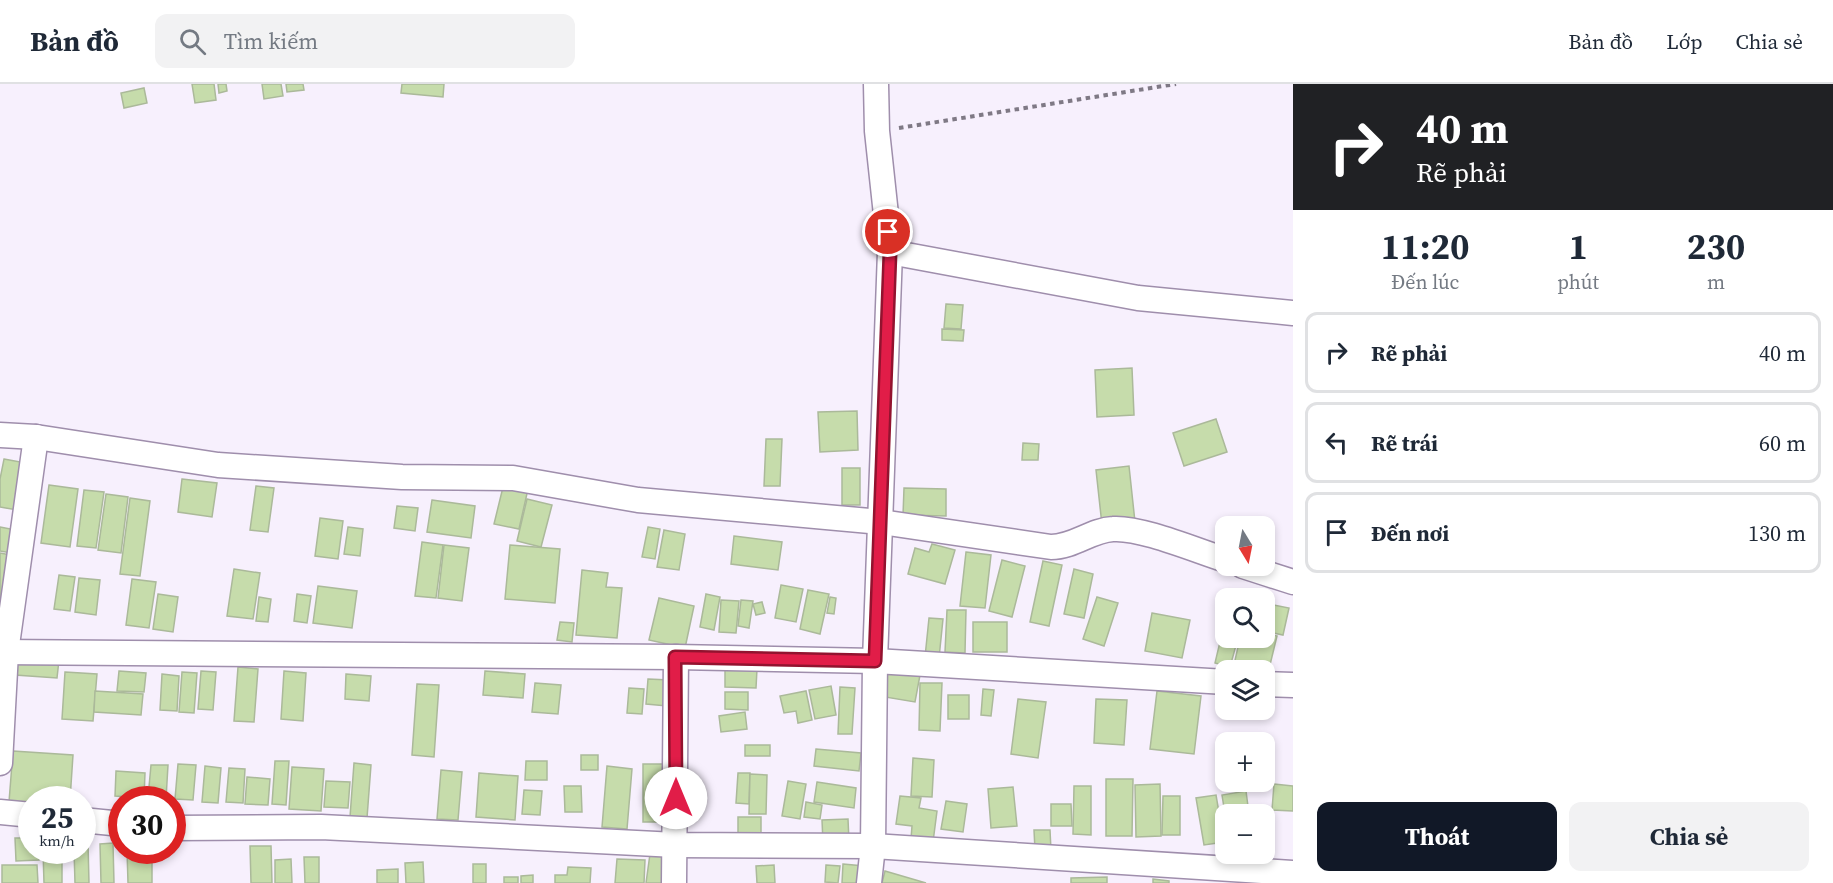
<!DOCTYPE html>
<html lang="vi">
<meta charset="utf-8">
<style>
body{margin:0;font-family:"Source Serif 4",serif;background:#f2f2f3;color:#1f2937;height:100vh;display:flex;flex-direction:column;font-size:22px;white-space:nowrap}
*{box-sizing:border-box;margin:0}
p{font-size:20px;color:#747a83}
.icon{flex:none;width:33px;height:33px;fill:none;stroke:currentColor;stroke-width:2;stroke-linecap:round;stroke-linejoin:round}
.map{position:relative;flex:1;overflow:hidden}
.side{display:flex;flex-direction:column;background:#fff;width:540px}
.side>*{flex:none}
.top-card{background:#202124;color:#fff;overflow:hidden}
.needle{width:39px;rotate:170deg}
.fabs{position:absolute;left:1215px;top:432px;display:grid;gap:12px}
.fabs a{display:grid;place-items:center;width:60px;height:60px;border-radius:12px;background:#fff;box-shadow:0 3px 9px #0003;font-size:30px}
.speed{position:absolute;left:18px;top:702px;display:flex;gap:12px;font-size:30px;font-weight:700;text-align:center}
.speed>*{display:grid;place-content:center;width:78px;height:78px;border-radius:50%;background:#fff;box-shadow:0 3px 9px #0003;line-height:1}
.speed small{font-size:15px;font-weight:400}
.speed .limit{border:9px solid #d22;background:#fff;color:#111}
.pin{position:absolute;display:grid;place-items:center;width:51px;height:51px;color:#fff;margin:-26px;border:3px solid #fff;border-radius:50%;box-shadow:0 2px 6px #0007}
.me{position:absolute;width:66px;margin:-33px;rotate:0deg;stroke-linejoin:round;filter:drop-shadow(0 0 4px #0008)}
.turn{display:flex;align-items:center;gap:21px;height:126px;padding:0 24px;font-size:27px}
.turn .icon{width:78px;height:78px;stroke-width:2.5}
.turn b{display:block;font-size:42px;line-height:51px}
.eta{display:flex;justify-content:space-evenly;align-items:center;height:102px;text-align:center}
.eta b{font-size:36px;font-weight:700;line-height:42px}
.cta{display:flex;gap:12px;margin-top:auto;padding:12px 24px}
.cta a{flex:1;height:69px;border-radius:12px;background:#111827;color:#fff;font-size:24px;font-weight:700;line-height:69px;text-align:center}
.cta a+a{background:#f2f2f3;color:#1f2937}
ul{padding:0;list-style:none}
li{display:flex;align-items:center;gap:18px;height:81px;margin:0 12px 9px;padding:0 12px;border:3px solid #e0e1e3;border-radius:12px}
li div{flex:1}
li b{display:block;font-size:22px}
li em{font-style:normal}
header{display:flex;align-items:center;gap:36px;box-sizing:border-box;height:84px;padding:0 30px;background:#fff;border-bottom:2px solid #e0e1e3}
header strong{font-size:28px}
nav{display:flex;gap:33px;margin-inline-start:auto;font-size:21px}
.search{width:420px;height:54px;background:#f2f2f3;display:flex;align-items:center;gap:15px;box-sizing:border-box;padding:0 21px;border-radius:12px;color:#747a83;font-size:22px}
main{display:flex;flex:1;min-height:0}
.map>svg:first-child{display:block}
.building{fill:#c6dcab;stroke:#abb99a;stroke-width:1.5}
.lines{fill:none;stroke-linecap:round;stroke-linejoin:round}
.minor-casing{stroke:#9f8eac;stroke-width:27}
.path{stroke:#7f7985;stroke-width:4;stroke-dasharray:4.5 4.5;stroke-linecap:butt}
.minor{stroke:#fff;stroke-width:24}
.route-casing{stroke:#92132f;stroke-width:15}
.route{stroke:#e11d48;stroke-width:10}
</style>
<header>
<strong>Bản đồ</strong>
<div class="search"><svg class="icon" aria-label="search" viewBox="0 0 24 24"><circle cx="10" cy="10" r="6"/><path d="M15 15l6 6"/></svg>Tìm kiếm</div>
<nav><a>Bản đồ</a><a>Lớp</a><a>Chia sẻ</a></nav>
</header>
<main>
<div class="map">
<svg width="1293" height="799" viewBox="0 0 1293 799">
<rect width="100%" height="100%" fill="#f7f0fd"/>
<g class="building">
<polygon points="192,0 214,0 216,16 195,19"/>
<polygon points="218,0 226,0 227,7 219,9"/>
<polygon points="262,0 281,0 283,12 264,15"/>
<polygon points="286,0 303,0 304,6 287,8"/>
<polygon points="402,0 444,0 443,13 401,9"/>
<polygon points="144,4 147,19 124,24 121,9"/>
<polygon points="946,220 963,221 961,245 944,244"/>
<polygon points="942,245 964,246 963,257 942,256"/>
<polygon points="1132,284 1134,331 1097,333 1095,286"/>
<polygon points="857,327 858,366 820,368 818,328"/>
<polygon points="1216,335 1227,368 1184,382 1173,349"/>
<polygon points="766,355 782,355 780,402 764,402"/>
<polygon points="1023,359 1039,360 1038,376 1022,376"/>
<polygon points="4,375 26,379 17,426 0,423 0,395"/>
<polygon points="1129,382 1135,438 1102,441 1096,386"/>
<rect x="842" y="384" width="18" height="37"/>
<polygon points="182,395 217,399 212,433 178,428"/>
<polygon points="504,399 528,405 519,445 494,440"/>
<polygon points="49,401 78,405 70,463 41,459"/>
<polygon points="256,402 274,404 268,448 250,446"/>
<polygon points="904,404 946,405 946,432 903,431"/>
<polygon points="84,406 104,408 96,464 77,462"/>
<polygon points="106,410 128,413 121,469 98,466"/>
<polygon points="130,414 150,417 140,492 120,490"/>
<polygon points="527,415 552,421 541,463 517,457"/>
<polygon points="432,416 475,422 471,454 427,448"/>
<polygon points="397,422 418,424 415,447 394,444"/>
<polygon points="320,434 343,437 338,475 315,472"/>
<polygon points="0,443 16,446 11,469 0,467"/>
<polygon points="348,443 363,445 360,472 344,470"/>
<polygon points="648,443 660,445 655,475 642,473"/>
<polygon points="664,446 685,450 679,486 657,483"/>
<polygon points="734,452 782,458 778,486 731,480"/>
<polygon points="422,458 443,461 436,514 415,512"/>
<polygon points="932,460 955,466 945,500 908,490 915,464 929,468"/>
<polygon points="444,461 469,464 462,517 438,514"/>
<polygon points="510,461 560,465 555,519 505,515"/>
<polygon points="966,468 991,471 985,524 960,522"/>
<polygon points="0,469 11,471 0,527"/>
<polygon points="1002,476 1025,482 1012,533 989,527"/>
<polygon points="1043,477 1062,481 1049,542 1030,538"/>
<polygon points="234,485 260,489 253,535 227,532"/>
<polygon points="1074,485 1093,490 1084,534 1064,530"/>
<polygon points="582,486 608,489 606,503 622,504 617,554 576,551"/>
<polygon points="59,491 75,493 70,527 54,525"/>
<polygon points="79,494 100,496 96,531 75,528"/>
<polygon points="132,495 156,498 149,544 126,541"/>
<polygon points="781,501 803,505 796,538 775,534"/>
<polygon points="318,502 357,507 352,544 313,539"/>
<polygon points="808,506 829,510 820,550 800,545"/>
<polygon points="158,510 178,513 173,548 153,545"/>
<polygon points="297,510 311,512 307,539 294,537"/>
<polygon points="706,510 720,513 714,546 700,543"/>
<polygon points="259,513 271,515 268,538 256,537"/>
<polygon points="830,513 836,514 834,530 827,529"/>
<polygon points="1097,513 1118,519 1104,562 1083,555"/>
<polygon points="659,514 694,522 685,564 649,556"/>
<polygon points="721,516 739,517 736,549 719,548"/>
<polygon points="741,516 753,517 749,544 738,542"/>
<polygon points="762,518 765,529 756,531 753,520"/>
<polygon points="1264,519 1289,524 1283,551 1264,547"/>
<polygon points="947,526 966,526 965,569 945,568"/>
<polygon points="1152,529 1190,536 1182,574 1145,567"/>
<polygon points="929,534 943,535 939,574 925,573"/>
<polygon points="560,538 574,539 572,558 557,556"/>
<rect x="973" y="538" width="34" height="30"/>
<polygon points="1224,541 1226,554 1238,554 1230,583 1215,579"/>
<polygon points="1264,549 1277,552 1268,589 1264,588 1264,586 1234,581 1240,554 1264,554"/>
<polygon points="16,573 59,576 57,594 15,591"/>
<polygon points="238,583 258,585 254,638 234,637"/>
<polygon points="725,584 757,585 756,604 725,603"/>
<polygon points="884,585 920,591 915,618 879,612"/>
<polygon points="119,587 146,589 144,608 117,607"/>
<polygon points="201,587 216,588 213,626 198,625"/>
<polygon points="284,587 306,589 303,637 281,635"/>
<polygon points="485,587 525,590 523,614 483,611"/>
<polygon points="65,588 97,590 93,637 62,635"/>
<polygon points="182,588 197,589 194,629 179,628"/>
<polygon points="162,590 179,592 177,627 160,626"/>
<polygon points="346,590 371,592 369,617 345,615"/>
<polygon points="648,595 669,596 667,622 646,620"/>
<polygon points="535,599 561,601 558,630 532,628"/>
<polygon points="920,599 942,599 940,647 919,646"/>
<polygon points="417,600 439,601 434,673 412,671"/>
<polygon points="831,602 836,631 815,635 809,606"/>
<polygon points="840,603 855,604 852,650 838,650"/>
<polygon points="629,604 644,605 642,630 627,629"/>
<polygon points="983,605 994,606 991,632 981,631"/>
<polygon points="95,607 143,610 141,631 94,628"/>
<polygon points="806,607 812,636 798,639 796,627 784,629 780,612"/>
<polygon points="1157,607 1201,612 1194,670 1150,665"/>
<polygon points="725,608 748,608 748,626 725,625"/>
<rect x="948" y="611" width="21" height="24"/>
<polygon points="1018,615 1046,618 1038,674 1011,670"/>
<polygon points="1096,615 1127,616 1124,661 1094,659"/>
<polygon points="745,628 747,645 721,648 719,632"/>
<rect x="745" y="661" width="25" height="11"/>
<polygon points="816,665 861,669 859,687 814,682"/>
<polygon points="13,667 73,671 70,716 32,716 32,720 9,718"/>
<rect x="581" y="671" width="17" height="15"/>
<polygon points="913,674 934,676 932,713 911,712"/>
<polygon points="275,677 289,677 286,721 272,720"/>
<polygon points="526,677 547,677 547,696 525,696"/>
<polygon points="354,679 371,681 367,734 350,733"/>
<polygon points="178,680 196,681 193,716 175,715"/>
<rect x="643" y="680" width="23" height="58"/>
<polygon points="151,681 168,681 166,715 148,714"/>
<polygon points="205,682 221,684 218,719 202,718"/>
<polygon points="607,682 632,685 627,745 602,743"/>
<polygon points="292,683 324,685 321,727 289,725"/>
<polygon points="229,684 245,685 243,719 226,718"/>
<polygon points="441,686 462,688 458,736 437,735"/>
<polygon points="116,687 145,689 144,714 115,712"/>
<polygon points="479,689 518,692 515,736 476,733"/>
<polygon points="738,689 750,689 749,720 736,719"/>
<polygon points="750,690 767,691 766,730 749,730"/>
<polygon points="247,693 270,695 268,721 245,720"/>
<polygon points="1106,695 1133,695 1132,752 1106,752"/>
<polygon points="326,697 350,698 348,724 324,723"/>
<polygon points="788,697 806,700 800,735 782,732"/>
<polygon points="817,698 856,704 854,724 814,718"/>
<polygon points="1160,700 1161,752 1136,753 1135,701"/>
<polygon points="1274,700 1293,702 1293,727 1272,726"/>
<polygon points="564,702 581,702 582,728 565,728"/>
<polygon points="1074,702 1091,702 1091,751 1073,750"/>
<polygon points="1013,703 1017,742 991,744 988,705"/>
<polygon points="524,706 542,707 540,731 522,730"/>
<polygon points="1246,707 1249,730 1226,730 1226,736 1222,711"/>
<polygon points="1216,711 1224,758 1204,761 1196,714"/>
<polygon points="900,712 921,714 919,724 937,727 933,758 911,755 912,742 896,740"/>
<polygon points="1163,712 1180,712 1180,751 1162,751"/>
<polygon points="946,717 967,720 963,748 941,745"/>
<polygon points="806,718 822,721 820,735 804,733"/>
<polygon points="1051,720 1071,720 1072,742 1051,742"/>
<rect x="738" y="733" width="23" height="17"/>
<polygon points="848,735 849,758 823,759 822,736"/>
<polygon points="1034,746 1050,746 1051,766 1035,766"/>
<polygon points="15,754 32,754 32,766 39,766 39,776 16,777"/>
<polygon points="82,759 88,759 89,799 75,799 74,766 82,766"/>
<polygon points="113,759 114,799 101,799 100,760"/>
<polygon points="250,762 271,762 272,799 251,799"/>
<polygon points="43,766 62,766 62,799 44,799"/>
<polygon points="127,766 152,766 152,799 128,799"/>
<polygon points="650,770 670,772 666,799 646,799"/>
<polygon points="304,773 319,773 319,799 305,799"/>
<polygon points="291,775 292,799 275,799 275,776"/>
<polygon points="617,775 645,776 644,799 615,799"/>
<polygon points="423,778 424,799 406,799 405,779"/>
<rect x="473" y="780" width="13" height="19"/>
<polygon points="843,780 864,782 862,799 842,799"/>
<polygon points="2,781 37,781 38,799 2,799"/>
<polygon points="774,781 775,799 757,799 756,782"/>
<polygon points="826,781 840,782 838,799 825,798"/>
<polygon points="568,783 591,784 590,799 555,799 555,791 567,791"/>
<polygon points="398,785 398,799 377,799 377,786"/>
<polygon points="885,787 926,799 882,799"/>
<polygon points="533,791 533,799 521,799 521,792"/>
<rect x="504" y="793" width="14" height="6"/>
<polygon points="1107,793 1107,799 1071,799 1071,794"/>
<polygon points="1153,795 1169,797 1169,799 1153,799"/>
</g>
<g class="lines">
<g class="minor-casing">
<g id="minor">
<polyline points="890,168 1138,214 1293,229"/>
<path d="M 0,351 L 36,353 L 218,381 L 402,393 L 513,394 L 638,416 L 881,438 L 1051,463 C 1074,463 1091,446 1113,445 C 1141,443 1197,467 1226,476"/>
<polyline points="1243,482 1293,498"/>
<polyline points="0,568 676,573 875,577 1226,598"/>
<polyline points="1264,600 1293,601"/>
<polyline points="0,679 6,568 36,353"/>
<polyline points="0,728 32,731"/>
<polyline points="82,736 122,740"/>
<polyline points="172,744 321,743 676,761 873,762 1293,789"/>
<polyline points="674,799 676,573"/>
<polyline points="869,799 873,762 875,577 890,168 877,47 876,0"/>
</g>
</g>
<polyline class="path" points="899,44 1176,0"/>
<use href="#minor" class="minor"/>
</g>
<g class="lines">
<g class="route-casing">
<polyline id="route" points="676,714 675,573 875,577 890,168 888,148"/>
</g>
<use href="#route" class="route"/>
</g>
</svg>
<div class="fabs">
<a><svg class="needle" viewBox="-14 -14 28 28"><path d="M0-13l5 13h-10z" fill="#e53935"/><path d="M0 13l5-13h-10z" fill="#747a83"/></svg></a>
<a><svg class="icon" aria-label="search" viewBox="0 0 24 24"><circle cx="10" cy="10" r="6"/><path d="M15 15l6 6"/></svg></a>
<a><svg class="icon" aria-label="layers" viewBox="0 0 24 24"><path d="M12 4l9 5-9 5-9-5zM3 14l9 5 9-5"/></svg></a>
<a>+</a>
<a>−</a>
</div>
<div class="speed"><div>25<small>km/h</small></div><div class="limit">30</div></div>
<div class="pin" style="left:888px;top:148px;background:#d93025"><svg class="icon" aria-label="arrive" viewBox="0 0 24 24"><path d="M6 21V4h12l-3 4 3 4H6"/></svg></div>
<svg class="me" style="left:676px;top:714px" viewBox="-20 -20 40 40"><circle r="19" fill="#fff"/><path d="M0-13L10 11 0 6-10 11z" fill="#e11d48"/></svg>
</div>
<section class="side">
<div class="top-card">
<div class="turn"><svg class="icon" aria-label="right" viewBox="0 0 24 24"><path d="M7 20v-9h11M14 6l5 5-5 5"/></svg><div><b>40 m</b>Rẽ phải</div></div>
</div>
<div class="eta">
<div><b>11:20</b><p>Đến lúc</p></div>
<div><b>1</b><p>phút</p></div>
<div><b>230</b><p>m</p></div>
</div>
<ul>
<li><svg class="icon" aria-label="right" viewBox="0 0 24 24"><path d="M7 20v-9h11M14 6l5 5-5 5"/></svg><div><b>Rẽ phải</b></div><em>40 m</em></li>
<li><svg class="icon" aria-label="left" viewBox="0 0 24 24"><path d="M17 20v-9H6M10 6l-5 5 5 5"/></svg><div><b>Rẽ trái</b></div><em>60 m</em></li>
<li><svg class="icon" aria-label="arrive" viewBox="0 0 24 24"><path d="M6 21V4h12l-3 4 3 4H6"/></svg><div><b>Đến nơi</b></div><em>130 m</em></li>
</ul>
<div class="cta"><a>Thoát</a><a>Chia sẻ</a></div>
</section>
</main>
